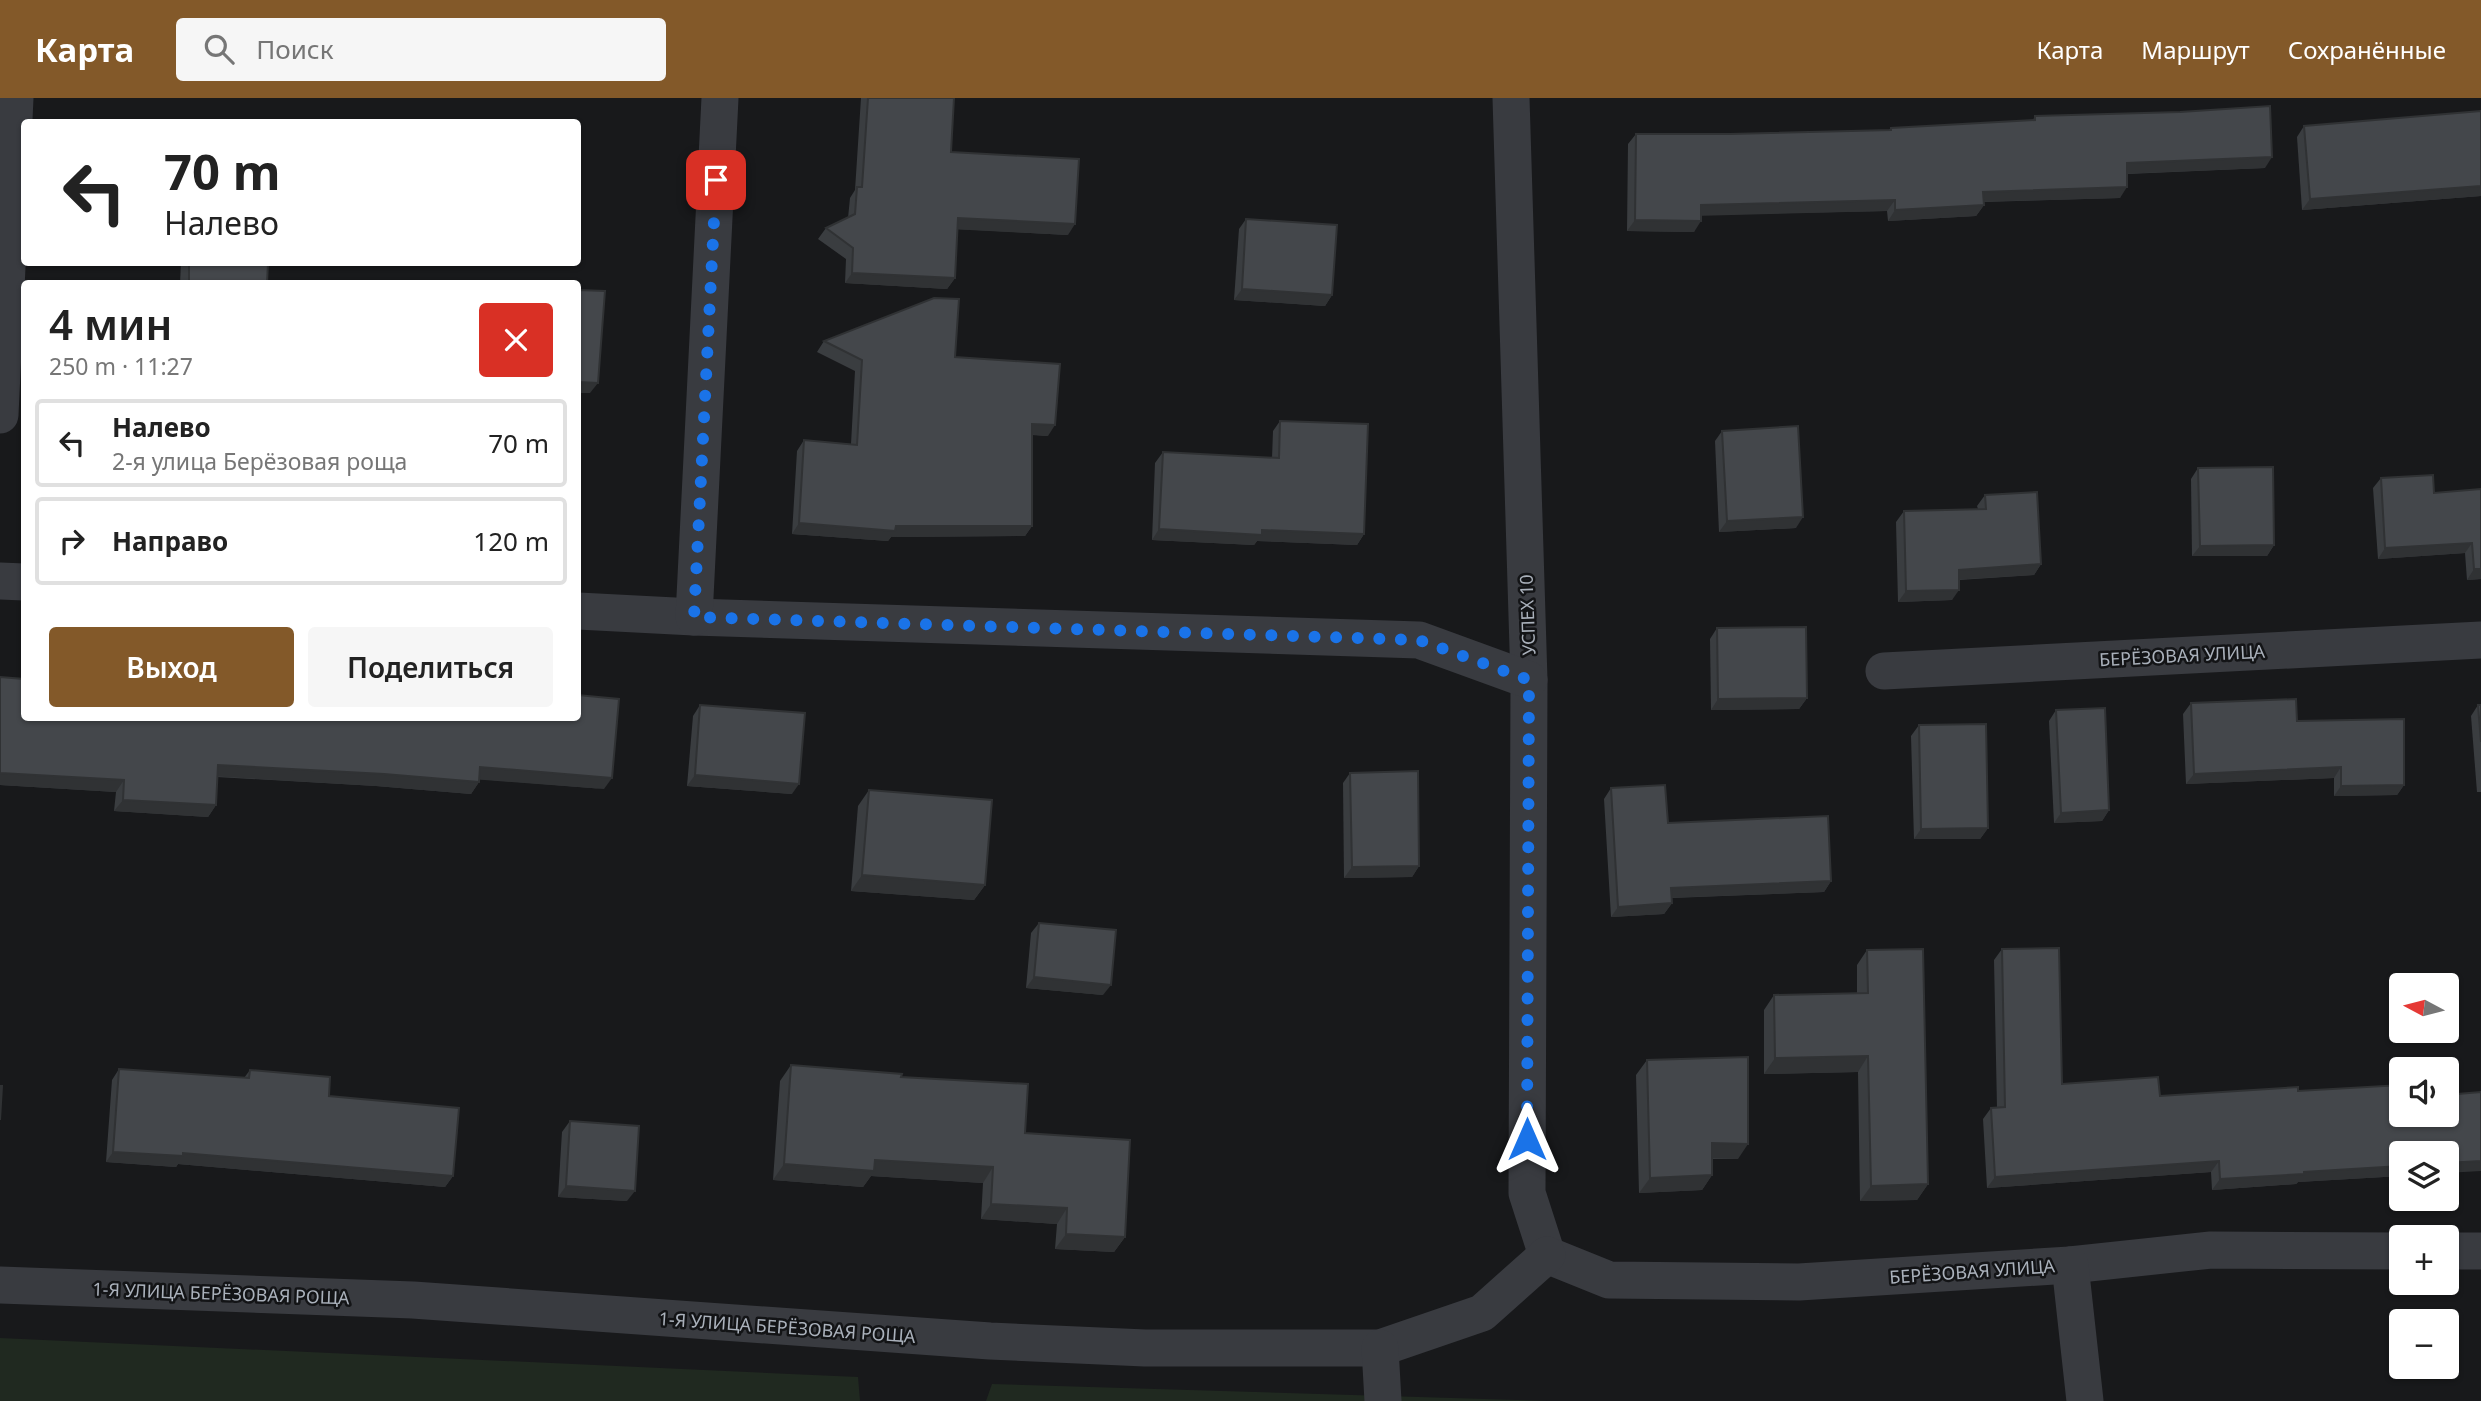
<!DOCTYPE html>
<html lang="ru">
<meta charset="utf-8">
<style>
body{margin:0;font-family:"Noto Sans",sans-serif;background:#f6f6f6;color:#222;height:100vh;display:flex;flex-direction:column;font-size:26px;white-space:nowrap}
*{box-sizing:border-box;margin:0}
p{font-size:23px;color:#767676}
.icon{flex:none;width:38px;height:38px;fill:none;stroke:currentColor;stroke-width:2;stroke-linecap:round;stroke-linejoin:round}
.map{position:relative;flex:1;overflow:hidden}
.side{position:absolute;left:21px;top:182px;width:560px;height:441px;display:flex;flex-direction:column;background:#fff;border-radius:7px;box-shadow:0 2px 5px #0004}
.side>*{flex:none}
.hud{position:absolute;left:21px;top:21px;width:560px;height:147px;border-radius:7px;box-shadow:0 2px 5px #0004;background:#fff;color:#222;overflow:hidden}
.needle{width:46px;rotate:277deg}
.controls{position:absolute;left:2389px;top:875px;display:grid;gap:14px}
.controls a{display:grid;place-items:center;width:70px;height:70px;border-radius:7px;background:#fff;box-shadow:0 2px 5px #0004;font-size:35px}
.pin{position:absolute;display:grid;place-items:center;width:60px;height:60px;color:#fff;margin:-30px;border-radius:14px;box-shadow:0 4px 10px #0006}
.me{position:absolute;width:77px;margin:-38px;rotate:0deg;stroke-linejoin:round;filter:drop-shadow(0 0 5px #0008)}
.turn{display:flex;align-items:center;gap:24px;height:147px;padding:0 28px;font-size:32px}
.turn .icon{width:91px;height:91px;stroke-width:2.5}
.turn b{display:block;font-size:49px;line-height:60px}
.round{display:grid;place-items:center;flex:none;width:74px;height:74px;border-radius:7px;background:#f6f6f6}
.head{display:flex;align-items:center;justify-content:space-between;height:119px;padding:0 28px}
h1{font-size:42px;font-weight:600;line-height:52px}
.primary-button{display:flex;gap:14px;margin-top:auto;padding:14px 28px}
.primary-button a{flex:1;height:80px;border-radius:7px;background:#835929;color:#fff;font-size:28px;font-weight:600;line-height:80px;text-align:center}
.primary-button a+a{background:#f6f6f6;color:#222}
ul{padding:0;list-style:none}
li{display:flex;align-items:center;gap:21px;height:88px;margin:0 14px 10px;padding:0 14px;border:4px solid #e0e0e0;border-radius:7px}
li div{flex:1}
li b{display:block;font-size:26px}
li em{font-style:normal}
header{display:flex;align-items:center;gap:42px;box-sizing:border-box;height:98px;padding:0 35px;background:#835929;color:#fff}
header strong{font-size:33px}
nav{display:flex;gap:38px;margin-inline-start:auto;font-size:24px}
.search{width:490px;height:63px;background:#f6f6f6;display:flex;align-items:center;gap:18px;box-sizing:border-box;padding:0 24px;border-radius:7px;color:#767676;font-size:26px}
.map>svg:first-child{display:block}
.green{fill:#202920}
.lines{fill:none;stroke-linecap:round;stroke-linejoin:round}
.minor{stroke:#393b40;stroke-width:37}
.wall{fill:#3a3d40}
.shaded-wall{fill:#303234}
.building{fill:#44474b;stroke:#303234;stroke-width:2}
.route{stroke:#1a73e8;stroke-width:12;stroke-dasharray:0 21.6}
.labels{text-anchor:middle;dominant-baseline:central;stroke-width:5;stroke-linejoin:round;paint-order:stroke}
.street-label{font-size:18px;fill:#aab1bb;stroke:#131416}
</style>
<header>
<strong>Карта</strong>
<div class="search"><svg class="icon" aria-label="search" viewBox="0 0 24 24"><circle cx="10" cy="10" r="6"/><path d="M15 15l6 6"/></svg>Поиск</div>
<nav><a>Карта</a><a>Маршрут</a><a>Сохранённые</a></nav>
</header>
<div class="map">
<svg width="2481" height="1303" viewBox="0 0 2481 1303">
<rect width="100%" height="100%" fill="#18191b"/>
<g class="green">
<polygon points="0,1240 858,1279 860,1303 0,1303"/>
<polygon points="992,1286 1548,1303 986,1303"/>
</g>
<g class="lines">
<g class="minor">
<polyline points="1511,0 1529,582 1527,1095 1547,1157"/>
<polyline points="0,317 15,0"/>
<polyline points="0,483 24,484"/>
<polyline points="578,513 694,519 1419,542 1529,582"/>
<polyline points="694,519 720,0"/>
<polyline points="1884,573 2481,542"/>
<polyline points="2446,1153 2481,1153"/>
<polyline points="1547,1157 1609,1182 1799,1184 2070,1167 2211,1152 2401,1153"/>
<polyline points="2070,1167 2085,1303"/>
<polyline points="0,1187 413,1202 990,1243 1145,1250 1380,1250 1482,1215 1547,1157"/>
<polyline points="1380,1250 1383,1303"/>
</g>
</g>
<g class="wall">
<polygon points="861,0 954,0 951,54 1068,137 957,131 955,180 947,191 845,185 846,161 818,141 826,130 848,120 850,100 855,92"/>
<polygon points="2481,13 2481,98 2302,112 2297,39 2304,28"/>
<polygon points="2035,18 2265,70 2127,76 2120,100 1983,104 1984,107 1976,118 1888,123 1887,113 1701,117 1694,134 1627,133 1628,46 1636,36 1730,36 1889,32 1891,30 2033,22"/>
<polygon points="1246,121 1332,197 1325,208 1234,202 1239,131"/>
<polygon points="181,164 268,164 267,186 180,186"/>
<polygon points="824,243 955,259 1048,338 1032,337 1032,428 1025,438 891,439 888,443 792,436 797,353 804,342 851,346 855,273 817,254"/>
<polygon points="1280,323 1364,436 1357,447 1257,443 1254,447 1152,442 1155,365 1163,354 1272,360 1273,333"/>
<polygon points="1722,333 1796,430 1719,434 1715,343"/>
<polygon points="2198,370 2274,447 2267,458 2192,458 2191,381"/>
<polygon points="2381,380 2434,395 2481,391 2481,481 2467,482 2465,455 2378,461 2373,390"/>
<polygon points="1985,397 2041,466 2034,477 1959,482 1952,502 1898,504 1896,424 1904,413 1978,411 1977,408"/>
<polygon points="1717,530 1807,600 1799,611 1711,612 1710,541"/>
<polygon points="0,579 24,620 604,691 479,681 479,684 471,696 376,688 217,679 216,707 208,719 114,713 116,694 0,687"/>
<polygon points="2191,605 2297,623 2404,687 2397,697 2334,698 2334,680 2186,686 2183,616"/>
<polygon points="700,607 792,696 687,688 693,618"/>
<polygon points="2478,607 2481,607 2481,694 2477,694 2471,618"/>
<polygon points="2056,612 2109,712 2102,723 2054,725 2049,623"/>
<polygon points="1919,627 1988,730 1980,741 1914,741 1911,638"/>
<polygon points="1350,675 1419,768 1412,779 1344,780 1343,685"/>
<polygon points="1611,690 1668,725 1831,783 1824,794 1672,800 1672,805 1664,816 1611,819 1604,701"/>
<polygon points="869,692 985,787 974,802 851,793 858,708"/>
<polygon points="1039,825 1103,897 1026,890 1031,835"/>
<polygon points="2002,851 2062,986 2160,998 2298,993 2401,1055 2401,1078 2298,1084 2296,1086 2212,1092 2211,1074 1987,1090 1983,1021 1991,1010 1997,1010 1994,862"/>
<polygon points="1867,852 1928,1086 1917,1102 1860,1103 1858,974 1764,976 1764,912 1774,897 1857,895 1857,867"/>
<polygon points="1647,962 1738,1061 1712,1061 1712,1077 1702,1092 1639,1095 1636,977"/>
<polygon points="791,967 901,979 1025,1035 1125,1139 1114,1154 1055,1151 1057,1126 981,1121 983,1085 871,1078 863,1089 773,1082 780,983"/>
<polygon points="119,971 244,980 250,972 329,998 453,1078 445,1089 178,1066 176,1069 106,1064 112,982"/>
<polygon points="570,1023 627,1103 558,1099 562,1034"/>
</g>
<g class="shaded-wall">
<polygon points="2272,59 2265,70 2119,76 2127,65"/>
<polygon points="2481,88 2481,98 2302,112 2310,101"/>
<polygon points="2127,89 2120,100 1975,104 1983,94"/>
<polygon points="1895,102 1887,113 1694,118 1701,107"/>
<polygon points="1984,107 1976,118 1888,123 1895,112"/>
<polygon points="958,120 1075,126 1068,137 950,131"/>
<polygon points="1635,122 1701,123 1694,134 1627,133"/>
<polygon points="852,175 955,180 947,191 845,185"/>
<polygon points="1242,191 1332,197 1325,208 1234,202"/>
<polygon points="578,284 598,285 590,295 578,295"/>
<polygon points="1032,326 1055,327 1048,338 1024,336"/>
<polygon points="1803,419 1796,430 1719,434 1727,423"/>
<polygon points="799,425 896,428 1032,428 1025,438 891,439 888,443 792,436"/>
<polygon points="1159,431 1262,432 1364,436 1357,447 1257,443 1254,447 1152,442"/>
<polygon points="2472,445 2465,455 2378,461 2385,450"/>
<polygon points="2274,447 2267,458 2192,458 2200,448"/>
<polygon points="2041,466 2034,477 1951,482 1959,472"/>
<polygon points="2474,471 2481,471 2481,481 2467,482"/>
<polygon points="1959,492 1952,502 1898,504 1906,493"/>
<polygon points="1807,600 1799,611 1711,612 1718,601"/>
<polygon points="218,667 384,676 479,684 471,696 376,688 210,678"/>
<polygon points="480,669 612,680 604,691 472,681"/>
<polygon points="2341,669 2334,680 2186,686 2194,676"/>
<polygon points="0,675 124,682 116,694 0,687"/>
<polygon points="695,677 799,686 792,696 687,688"/>
<polygon points="2404,687 2397,697 2334,698 2341,688"/>
<polygon points="123,702 216,707 208,719 114,713"/>
<polygon points="2109,712 2102,723 2054,725 2061,715"/>
<polygon points="1988,730 1980,741 1914,741 1921,731"/>
<polygon points="1419,768 1412,779 1344,780 1352,769"/>
<polygon points="862,777 985,787 974,802 851,793"/>
<polygon points="1831,783 1824,794 1664,800 1671,790"/>
<polygon points="1672,805 1664,816 1611,819 1618,809"/>
<polygon points="1034,879 1111,887 1103,897 1026,890"/>
<polygon points="1868,958 1858,974 1764,976 1775,960"/>
<polygon points="1712,1045 1748,1046 1738,1061 1702,1060"/>
<polygon points="113,1054 183,1055 453,1078 445,1089 178,1066 176,1069 106,1064"/>
<polygon points="875,1062 993,1069 983,1085 871,1078 863,1089 773,1082 784,1066"/>
<polygon points="2219,1063 2211,1074 1987,1090 1995,1079"/>
<polygon points="2481,1063 2481,1073 2446,1075 2446,1065"/>
<polygon points="2401,1068 2401,1078 2298,1084 2296,1086 2212,1092 2220,1081 2304,1074"/>
<polygon points="1712,1077 1702,1092 1639,1095 1650,1080"/>
<polygon points="1928,1086 1917,1102 1860,1103 1871,1088"/>
<polygon points="566,1088 635,1093 627,1103 558,1099"/>
<polygon points="991,1106 1067,1110 1057,1126 981,1121"/>
<polygon points="1066,1136 1125,1139 1114,1154 1055,1151"/>
</g>
<g class="building">
<polygon points="868,0 954,0 951,54 1079,61 1075,126 958,120 955,180 852,175 853,150 826,130 855,116 857,89 862,89"/>
<polygon points="2270,8 2272,59 2127,65 2127,89 1983,94 1984,107 1895,112 1895,102 1701,107 1701,123 1635,122 1636,36 1730,36 1891,32 1891,30 2035,22 2035,18 2180,14"/>
<polygon points="2481,13 2481,88 2310,101 2304,28"/>
<polygon points="1246,121 1337,127 1332,197 1242,191"/>
<polygon points="189,164 268,164 267,186 189,186"/>
<polygon points="578,192 605,193 598,285 578,284"/>
<polygon points="934,200 959,201 955,259 1060,266 1055,327 1032,326 1032,428 896,428 895,433 799,425 804,342 857,347 862,262 824,243"/>
<polygon points="1280,323 1368,326 1364,436 1262,432 1262,437 1159,431 1163,354 1279,360"/>
<polygon points="1798,328 1803,419 1727,423 1722,333"/>
<polygon points="2273,369 2274,447 2200,448 2198,370"/>
<polygon points="2433,377 2434,395 2481,391 2481,471 2474,471 2472,445 2385,450 2381,380"/>
<polygon points="2037,394 2041,466 1959,472 1959,492 1906,493 1904,413 1986,411 1985,397"/>
<polygon points="1806,529 1807,600 1718,601 1717,530"/>
<polygon points="0,579 24,581 24,620 578,620 578,597 619,601 612,680 480,669 479,684 384,676 218,667 216,707 123,702 124,682 0,675"/>
<polygon points="2296,601 2297,623 2404,621 2404,687 2341,688 2341,669 2194,676 2191,605"/>
<polygon points="700,607 805,615 799,686 695,677"/>
<polygon points="2478,607 2481,607 2481,644"/>
<polygon points="2105,610 2109,712 2061,715 2056,612"/>
<polygon points="1986,626 1988,730 1921,731 1919,627"/>
<polygon points="1418,673 1419,768 1352,769 1350,675"/>
<polygon points="1665,687 1668,725 1828,718 1831,783 1671,790 1672,805 1618,809 1611,690"/>
<polygon points="869,692 992,702 985,787 862,777"/>
<polygon points="1039,825 1116,832 1111,887 1034,879"/>
<polygon points="2059,850 2062,986 2158,979 2160,998 2298,989 2298,993 2401,987 2401,1017 2446,1017 2446,997 2481,994 2481,1063 2446,1065 2446,1055 2401,1055 2401,1068 2304,1074 2304,1076 2220,1081 2219,1063 1995,1079 1991,1010 2005,1009 2002,851"/>
<polygon points="1923,851 1928,1086 1871,1088 1868,958 1775,960 1774,897 1868,895 1867,852"/>
<polygon points="1748,959 1748,1046 1712,1045 1712,1077 1650,1080 1647,962"/>
<polygon points="791,967 902,976 901,979 1028,986 1025,1035 1130,1042 1125,1139 1066,1136 1067,1110 991,1106 993,1069 875,1062 874,1073 784,1066"/>
<polygon points="119,971 249,980 250,972 330,979 329,998 459,1010 453,1078 183,1055 183,1058 113,1054"/>
<polygon points="0,988 2,988 0,1022"/>
<polygon points="570,1023 639,1028 635,1093 566,1088"/>
</g>
<g class="lines">
<polyline class="route" points="716,82 694,519 1419,542 1529,582 1527,1041"/>
</g>
<g class="labels">
<g class="street-label">
<text transform="translate(1527 517) rotate(-92)">УСПЕХ 10</text>
<text transform="translate(2182 557) rotate(-3)">БЕРЁЗОВАЯ УЛИЦА</text>
<text transform="translate(1972 1173) rotate(-4)">БЕРЁЗОВАЯ УЛИЦА</text>
<text transform="translate(221 1195) rotate(2)">1-Я УЛИЦА БЕРЁЗОВАЯ РОЩА</text>
<text transform="translate(787 1229) rotate(4)">1-Я УЛИЦА БЕРЁЗОВАЯ РОЩА</text>
</g>
</g>
</svg>
<div class="controls">
<a><svg class="needle" viewBox="-14 -14 28 28"><path d="M0-13l5 13h-10z" fill="#e53935"/><path d="M0 13l5-13h-10z" fill="#767676"/></svg></a>
<a><svg class="icon" aria-label="sound" viewBox="0 0 24 24"><path d="M4 9h4l5-4v14l-5-4H4zM17 9q2 3 0 6"/></svg></a>
<a><svg class="icon" aria-label="layers" viewBox="0 0 24 24"><path d="M12 4l9 5-9 5-9-5zM3 14l9 5 9-5"/></svg></a>
<a>+</a>
<a>−</a>
</div>
<div class="pin" style="left:716px;top:82px;background:#d93025"><svg class="icon" aria-label="arrive" viewBox="0 0 24 24"><path d="M6 21V4h12l-3 4 3 4H6"/></svg></div>
<svg class="me" style="left:1527px;top:1041px" viewBox="-20 -20 40 40"><path d="M0-17L14 15 0 8-14 15z" fill="#1a73e8" stroke="#fff" stroke-width="4"/></svg>
<div class="hud">
<div class="turn"><svg class="icon" aria-label="left" viewBox="0 0 24 24"><path d="M17 20v-9H6M10 6l-5 5 5 5"/></svg><div><b>70 m</b>Налево</div></div>
</div>
<section class="side">
<div class="head"><div><h1>4 мин</h1><p>250 m · 11:27</p></div><a class="round" style="background:#d93025;color:#fff"><svg class="icon" aria-label="close" viewBox="0 0 24 24"><path d="M6 6l12 12M18 6L6 18"/></svg></a></div>
<ul>
<li><svg class="icon" aria-label="left" viewBox="0 0 24 24"><path d="M17 20v-9H6M10 6l-5 5 5 5"/></svg><div><b>Налево</b><p>2-я улица Берёзовая роща</p></div><em>70 m</em></li>
<li><svg class="icon" aria-label="right" viewBox="0 0 24 24"><path d="M7 20v-9h11M14 6l5 5-5 5"/></svg><div><b>Направо</b></div><em>120 m</em></li>
</ul>
<div class="primary-button"><a>Выход</a><a>Поделиться</a></div>
</section>
</div>
